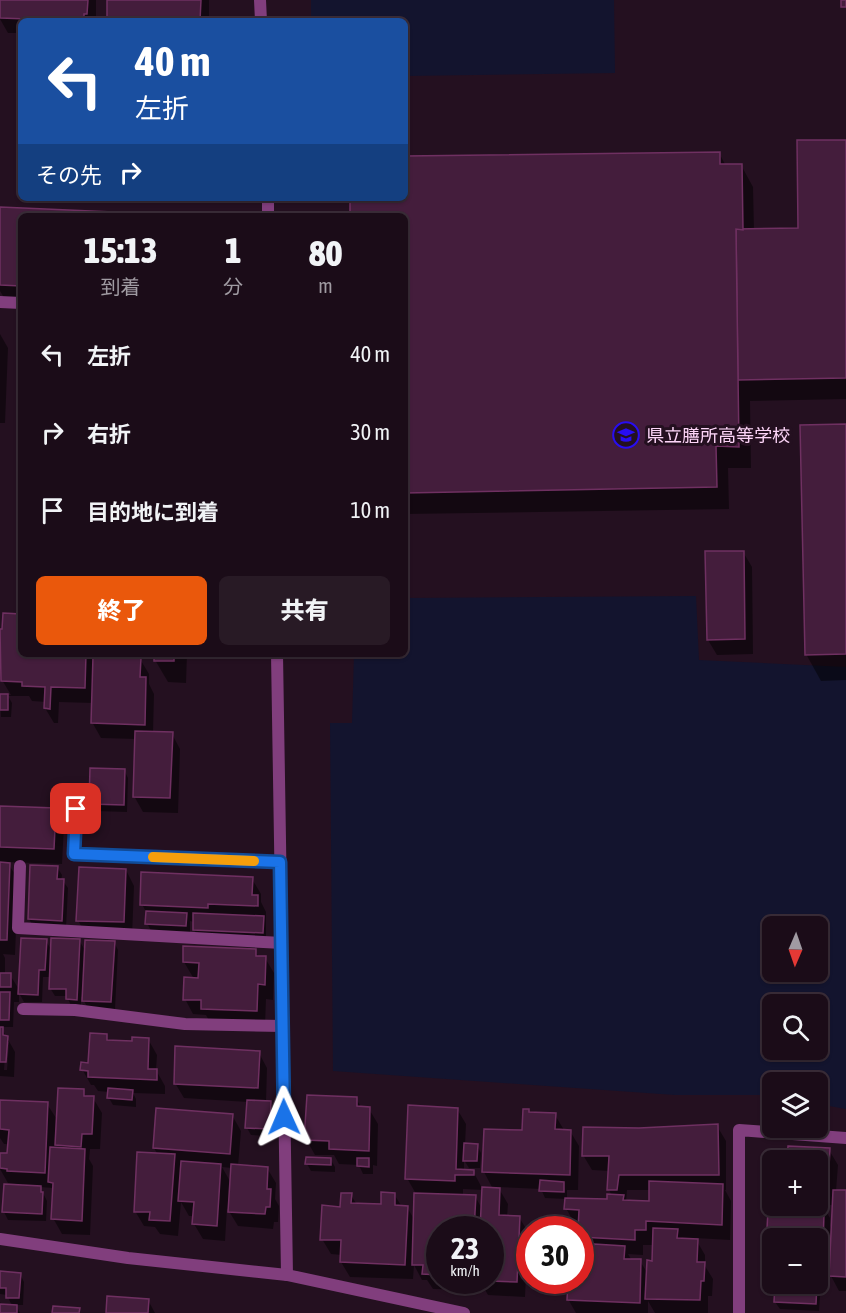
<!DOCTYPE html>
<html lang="ja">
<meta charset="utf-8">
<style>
body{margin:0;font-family:"Asap Condensed","Noto Sans JP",sans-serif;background:#281a25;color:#f1f3f6;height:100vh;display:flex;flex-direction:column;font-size:22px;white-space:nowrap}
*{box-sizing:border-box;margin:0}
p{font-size:20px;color:#a09ba2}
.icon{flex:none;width:33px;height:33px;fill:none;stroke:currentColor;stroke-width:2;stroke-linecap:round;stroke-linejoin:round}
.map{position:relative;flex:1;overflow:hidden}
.panel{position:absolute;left:18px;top:213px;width:390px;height:444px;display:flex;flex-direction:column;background:#1b0c18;border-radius:9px;box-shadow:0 2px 4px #0004,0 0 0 2px #392c37}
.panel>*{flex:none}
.guide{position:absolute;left:18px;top:18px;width:390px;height:183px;border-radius:9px;box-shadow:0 2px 4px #0004,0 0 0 2px #392c37;background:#1a4fa0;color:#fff;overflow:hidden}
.needle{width:39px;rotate:182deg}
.fabs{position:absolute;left:762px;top:916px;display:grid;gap:12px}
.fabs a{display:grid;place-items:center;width:66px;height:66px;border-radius:9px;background:#1b0c18;box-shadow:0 2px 4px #0004,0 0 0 2px #392c37;font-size:30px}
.speed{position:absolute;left:426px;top:1216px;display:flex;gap:12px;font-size:30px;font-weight:700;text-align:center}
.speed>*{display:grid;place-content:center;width:78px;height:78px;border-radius:50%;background:#1b0c18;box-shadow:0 2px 4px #0004,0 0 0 2px #392c37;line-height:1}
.speed small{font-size:15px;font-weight:400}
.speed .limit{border:9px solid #d22;background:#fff;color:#111}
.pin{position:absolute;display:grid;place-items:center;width:51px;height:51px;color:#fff;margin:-26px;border-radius:12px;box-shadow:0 3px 9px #0006}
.me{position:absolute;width:66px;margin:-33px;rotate:359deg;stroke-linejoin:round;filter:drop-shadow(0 0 4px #0008)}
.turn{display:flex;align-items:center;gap:21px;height:126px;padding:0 18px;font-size:27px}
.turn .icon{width:78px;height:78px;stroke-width:2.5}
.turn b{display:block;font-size:42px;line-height:51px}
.then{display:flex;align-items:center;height:57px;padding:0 18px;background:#0003;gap:12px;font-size:22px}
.eta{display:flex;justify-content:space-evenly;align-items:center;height:102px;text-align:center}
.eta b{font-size:36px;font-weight:800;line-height:42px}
.button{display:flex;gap:12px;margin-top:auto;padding:12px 18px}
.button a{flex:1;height:69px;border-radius:9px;background:#ea580c;color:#fff;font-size:24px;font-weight:800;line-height:69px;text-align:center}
.button a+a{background:#281a25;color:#f1f3f6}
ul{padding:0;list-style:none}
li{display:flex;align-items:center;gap:18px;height:78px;padding:0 18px}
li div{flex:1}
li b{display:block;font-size:22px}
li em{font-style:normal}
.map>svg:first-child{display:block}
.green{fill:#13142e;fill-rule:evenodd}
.shadow{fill:#0007;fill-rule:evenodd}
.building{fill:#441d3c;stroke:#6f3061;stroke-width:1.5}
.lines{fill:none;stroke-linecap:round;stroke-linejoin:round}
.service{stroke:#813e7d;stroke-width:12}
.minor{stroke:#813e7d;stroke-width:12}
.route-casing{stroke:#114b97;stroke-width:15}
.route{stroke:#1a73e8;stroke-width:10}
.slow{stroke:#f59e0b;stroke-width:10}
.labels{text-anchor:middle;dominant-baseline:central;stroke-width:6;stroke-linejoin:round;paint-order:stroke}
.poi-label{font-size:18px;fill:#fdd5f8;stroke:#241020;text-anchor:start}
</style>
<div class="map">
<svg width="846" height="1313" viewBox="0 0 846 1313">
<rect width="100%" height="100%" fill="#241020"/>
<g class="green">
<polygon points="311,0 614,0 615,73 405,76 405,21 311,21"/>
<path d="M 696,596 L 699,660 L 846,667 L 846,1109 L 818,1104 L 818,1083 L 772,1083 L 772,1095 L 675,1095 L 333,1071 L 330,723 L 352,723 L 354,654 L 405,654 L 405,598 ZM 772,927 L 818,927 L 818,972 L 772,972 ZM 772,1005 L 818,1005 L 818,1050 L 772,1050 Z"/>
</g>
<g class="shadow">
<polygon points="0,0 96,0 96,21 21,21 21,33 8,33 0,19"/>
<polygon points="109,0 209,0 209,21 110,21 108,17"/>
<polygon points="846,141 846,399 750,401 751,468 728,468 729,509 405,514 405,216 352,216 351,198 405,198 405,158 719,153 726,166 741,165 753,187 754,231 800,230"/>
<polygon points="0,208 112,214 113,216 21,216 21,306 9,306 0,291"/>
<polygon points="0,334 8,348 5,423 0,423"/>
<polygon points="846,425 846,680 821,681 806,654"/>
<polygon points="707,552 743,552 752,567 753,654 717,655 708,640"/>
<polygon points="21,615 21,654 95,654 95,657 140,659 149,674 149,684 154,694 153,733 172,734 180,749 178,813 143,812 134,796 136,739 101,738 92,722 93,703 59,702 58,723 54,723 45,708 46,702 32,701 29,696 8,696 12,703 11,717 1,717 0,695 11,695 2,680 2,672 0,672 0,630 4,630"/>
<polygon points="155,654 187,654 186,683 168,682 155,660"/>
<polygon points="124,770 128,778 127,812 95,811 90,804"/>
<path d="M 0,808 L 55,810 L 64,825 L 62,864 L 7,862 L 18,879 L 15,955 L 3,954 L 5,958 L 5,975 L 10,975 L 20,991 L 46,941 L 52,951 L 79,940 L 86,952 L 114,942 L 118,950 L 115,1009 L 88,1008 L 81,996 L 81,1007 L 71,1006 L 67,996 L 55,996 L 50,988 L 51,977 L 43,977 L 42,1002 L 24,1002 L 19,993 L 19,1002 L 14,1002 L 13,1027 L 1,1027 L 15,1052 L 14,1077 L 0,1076 ZM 6,1042 L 9,1042 L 7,1070 L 4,1070 Z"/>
<polygon points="57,867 62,875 61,881 63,881 68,888 66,928 33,926 29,919"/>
<polygon points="126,870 134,886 132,937 86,936 78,920"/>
<polygon points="252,879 261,894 261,902 266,912 266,940 199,937 194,930 194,922 190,921 190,933 151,931 147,923 147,914 142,904"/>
<polygon points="255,951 259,957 265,958 274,973 273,1000 266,999 265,1026 211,1024 206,1015 193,1014 185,999 194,979 184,962"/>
<polygon points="106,1035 110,1042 133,1043 148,1039 157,1055 156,1070 165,1086 165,1094 133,1093 136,1099 136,1107 113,1105 109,1098 109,1092 98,1091 94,1085 91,1085 82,1069 90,1064"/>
<polygon points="259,1053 267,1068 266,1102 270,1103 275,1110 274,1136 251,1135 247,1128 248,1102 184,1098 175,1083"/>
<polygon points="83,1091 87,1098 93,1098 102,1113 100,1149 90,1149 89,1159 93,1166 90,1235 62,1234 53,1218 53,1188 40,1187 47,1201 46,1221 8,1220 4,1212 16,1184 8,1183 0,1169 0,1154 9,1154 9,1144 4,1144 0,1138 0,1101 47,1104 58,1121"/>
<polygon points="356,1099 362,1108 369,1109 378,1124 377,1166 373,1165 373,1174 363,1174 359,1165 339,1164 334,1155 315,1155 306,1139"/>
<path d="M 457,1109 L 466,1124 L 465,1145 L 477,1145 L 481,1153 L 480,1168 L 469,1168 L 464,1160 L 464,1171 L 473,1171 L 482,1188 L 493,1189 L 484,1172 L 524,1132 L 528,1110 L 530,1114 L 555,1115 L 564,1130 L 570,1131 L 579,1146 L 578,1190 L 567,1190 L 567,1199 L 608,1201 L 612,1196 L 609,1190 L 610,1171 L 592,1170 L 583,1155 L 639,1130 L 717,1126 L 726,1141 L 726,1190 L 725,1190 L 731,1201 L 730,1240 L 695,1238 L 705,1255 L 705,1266 L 713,1279 L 712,1296 L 708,1296 L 708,1313 L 655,1313 L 648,1301 L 648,1313 L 576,1313 L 568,1299 L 569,1281 L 580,1281 L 595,1259 L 595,1252 L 588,1252 L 580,1239 L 580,1224 L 574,1223 L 566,1208 L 566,1199 L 545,1198 L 541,1189 L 498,1187 L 508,1204 L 507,1217 L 519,1217 L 528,1232 L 525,1297 L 488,1295 L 481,1283 L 480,1290 L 433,1289 L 427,1280 L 422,1280 L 414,1265 L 413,1279 L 350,1277 L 341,1262 L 342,1255 L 331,1254 L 322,1239 L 351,1195 L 357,1205 L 382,1206 L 394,1194 L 402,1207 L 407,1207 L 415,1221 L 416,1194 L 407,1178 ZM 463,1189 L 483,1190 L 482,1209 L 475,1196 L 463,1196 ZM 627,1190 L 651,1190 L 650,1203 L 626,1202 ZM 440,1230 L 490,1230 L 490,1281 L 440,1281 ZM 643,1245 L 654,1245 L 654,1262 L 648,1274 L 640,1261 L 632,1261 L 628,1254 L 643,1255 Z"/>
<path d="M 232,1115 L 241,1131 L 238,1166 L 267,1168 L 276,1183 L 275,1199 L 279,1206 L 278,1222 L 274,1222 L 273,1229 L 238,1226 L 227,1208 L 225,1241 L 203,1239 L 194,1224 L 194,1216 L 189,1216 L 181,1202 L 178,1236 L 160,1234 L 155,1227 L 144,1226 L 135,1211 L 158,1155 L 154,1148 ZM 222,1167 L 232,1168 L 231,1183 Z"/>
<path d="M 829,1150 L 838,1165 L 836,1191 L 846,1192 L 846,1291 L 839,1291 L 831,1276 L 831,1262 L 820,1261 L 822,1265 L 819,1311 L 780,1309 L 775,1302 L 776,1284 L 818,1284 L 818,1239 L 772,1239 L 772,1273 L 770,1273 L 766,1265 L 766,1255 L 772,1256 L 768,1247 L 769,1212 L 795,1213 L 795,1206 L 818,1206 L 818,1161 L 789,1161 ZM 822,1205 L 834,1205 L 833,1231 L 830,1226 L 830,1218 Z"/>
<polygon points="331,1160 335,1167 335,1172 311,1171 307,1164"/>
<polygon points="770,1164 772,1164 772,1193 769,1188"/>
<polygon points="0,1273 20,1274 24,1282 23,1305 16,1305 20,1313 0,1313 0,1302 2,1305 12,1306 7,1295 0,1294"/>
<polygon points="148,1300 155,1313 107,1313"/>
</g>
<g class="building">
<polygon points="0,0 88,0 87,14 84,14 84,21 0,18"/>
<polygon points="107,0 201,0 200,21 107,18"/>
<rect x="841" y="0" width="5" height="7"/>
<polygon points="797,140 846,140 846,378 738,380 736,229 798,228"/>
<polygon points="720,152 720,164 742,164 743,230 736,229 739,447 716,446 717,487 405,493 405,216 350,216 350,198 405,198 405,156"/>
<polygon points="0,207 113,212 113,216 21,216 21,286 0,285"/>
<polygon points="846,424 846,654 805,655 800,425"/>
<polygon points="705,551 744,551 745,639 707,640"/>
<polygon points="3,613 21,614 21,654 86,654 85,688 51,687 50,709 44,708 45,687 22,686 22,682 1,681 0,629 2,629"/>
<rect x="154" y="654" width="20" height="7"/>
<polygon points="93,656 141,658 140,677 146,677 145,725 91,723"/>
<rect x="0" y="694" width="8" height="16"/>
<polygon points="135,731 173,732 170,798 133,797"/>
<polygon points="90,768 125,769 124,805 89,804"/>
<polygon points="0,806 56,808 54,849 0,847"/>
<polygon points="0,862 10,863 7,940 0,940"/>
<polygon points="30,865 58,866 57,879 64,879 62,921 28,919"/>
<polygon points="79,867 126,869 124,922 76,921"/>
<polygon points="141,872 253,877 252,895 258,895 258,906 208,904 208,908 140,905"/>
<polygon points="146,911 187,913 186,926 145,924"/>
<polygon points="193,913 264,916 263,933 193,930"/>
<polygon points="21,938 47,939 45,970 39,970 38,995 18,994"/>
<polygon points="51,938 80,939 77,1000 66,999 66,989 49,989"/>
<polygon points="85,940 115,941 111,1002 82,1001"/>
<polygon points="183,946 256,949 256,956 266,956 265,985 258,984 257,1011 201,1009 201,1000 183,1000 184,977 198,978 199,963 183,962"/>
<rect x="0" y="973" width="11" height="14"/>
<polygon points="0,992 10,992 9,1020 0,1020"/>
<polygon points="0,1027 3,1027 3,1035 8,1036 6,1062 0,1062"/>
<polygon points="90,1033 107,1034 107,1040 132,1041 132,1037 149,1038 148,1069 157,1069 157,1080 88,1077 88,1071 80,1070 81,1062 88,1063"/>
<polygon points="175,1046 260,1051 258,1088 174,1084"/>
<polygon points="58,1088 84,1089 84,1096 94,1096 92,1134 82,1134 81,1147 55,1145"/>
<polygon points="108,1088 133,1090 132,1100 107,1098"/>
<polygon points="307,1095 357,1097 357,1106 370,1107 369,1151 329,1149 329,1141 304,1140"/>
<polygon points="0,1100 48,1102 45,1173 7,1171 7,1169 0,1168 0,1153 7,1153 9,1130 0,1129"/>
<polygon points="247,1100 271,1101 270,1129 245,1128"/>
<polygon points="408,1105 458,1108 456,1169 474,1170 474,1175 455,1175 455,1181 405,1179"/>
<polygon points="156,1108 233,1114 230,1154 153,1148"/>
<polygon points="523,1109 529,1109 529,1112 556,1113 555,1129 571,1130 570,1175 482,1172 484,1129 522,1130"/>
<polygon points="718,1124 719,1175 619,1175 617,1190 607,1190 609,1156 582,1156 583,1127 639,1128"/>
<polygon points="464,1143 478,1144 477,1161 463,1161"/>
<polygon points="788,1146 830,1148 828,1186 826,1186 826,1190 818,1190 818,1161 787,1161"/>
<polygon points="50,1147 85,1149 82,1221 51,1219 53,1183 48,1182"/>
<polygon points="137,1152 175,1154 170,1221 149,1220 150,1212 134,1212"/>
<polygon points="306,1157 331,1158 331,1165 305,1164"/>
<polygon points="357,1158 369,1158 369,1167 357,1166"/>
<polygon points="181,1161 221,1164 217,1226 192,1224 194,1202 178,1201"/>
<polygon points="769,1162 772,1162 772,1188 768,1188"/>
<polygon points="231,1164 268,1167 267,1189 271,1189 270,1207 266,1207 265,1214 228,1212"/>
<polygon points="540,1180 564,1182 564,1192 539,1191"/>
<polygon points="649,1181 723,1184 722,1225 646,1221 646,1230 635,1230 635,1240 580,1237 580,1230 578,1230 579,1210 564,1209 565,1198 607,1199 607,1194 624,1195 623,1200 649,1201"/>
<polygon points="4,1184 41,1186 41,1192 43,1192 42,1214 2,1212"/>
<polygon points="482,1187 500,1188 499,1215 520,1216 517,1282 489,1281 490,1230 480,1230"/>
<polygon points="833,1190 846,1190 846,1277 829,1276"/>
<polygon points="381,1192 395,1193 395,1205 408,1206 405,1265 340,1262 341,1240 320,1240 322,1205 340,1207 341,1193 352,1193 351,1203 381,1204"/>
<polygon points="414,1193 476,1195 474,1230 440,1230 440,1275 422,1274 423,1265 412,1265"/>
<polygon points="818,1201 822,1201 822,1213 824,1213 823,1247 818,1247 818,1239 772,1239 772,1248 766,1248 768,1210 793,1212 794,1206 818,1206"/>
<polygon points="653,1228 678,1229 677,1238 698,1239 697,1262 705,1262 704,1281 701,1281 700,1300 645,1299 647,1260 652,1261"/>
<polygon points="594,1244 625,1246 624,1259 641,1259 640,1303 567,1300 568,1281 580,1281 581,1257 593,1257"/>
<polygon points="765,1254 772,1254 772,1266 764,1266"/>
<polygon points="0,1271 21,1273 19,1298 6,1298 6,1288 0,1288"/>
<polygon points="775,1284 817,1284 816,1304 774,1302"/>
<polygon points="107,1296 149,1299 148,1313 106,1313"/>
<polygon points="0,1304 17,1305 17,1313 0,1313"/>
<polygon points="53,1306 80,1308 79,1313 52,1313"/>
</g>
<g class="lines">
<g class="service">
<polyline points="76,809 74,854 281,862"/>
<polyline points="20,866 18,928 282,943"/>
<polyline points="23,1009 75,1010 185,1024 283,1026"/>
</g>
<g class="minor">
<polyline points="260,0 261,21"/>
<polyline points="268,198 268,216"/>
<polyline points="0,302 21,303"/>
<polyline points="277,654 287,1275"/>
<polyline points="0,1239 128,1258 287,1275 464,1313"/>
<polyline points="739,1313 739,1130 846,1138"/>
</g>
</g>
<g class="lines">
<g class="route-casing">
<polyline id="route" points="76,809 74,854 280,862 284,1117"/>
</g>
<use href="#route" class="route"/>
<polyline class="slow" points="153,857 254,861"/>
</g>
<defs>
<g id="school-ring" transform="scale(1.35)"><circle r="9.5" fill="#241020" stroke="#280df1" stroke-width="1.5"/><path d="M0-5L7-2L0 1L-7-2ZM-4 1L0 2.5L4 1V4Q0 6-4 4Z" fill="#280df1"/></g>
</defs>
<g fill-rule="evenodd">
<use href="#school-ring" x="626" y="435"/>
</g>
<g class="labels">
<g class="poi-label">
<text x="646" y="435">県立膳所高等学校</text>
</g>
</g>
</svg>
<div class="fabs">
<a><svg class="needle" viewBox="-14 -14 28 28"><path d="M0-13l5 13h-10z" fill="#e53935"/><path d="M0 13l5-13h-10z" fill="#a09ba2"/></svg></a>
<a><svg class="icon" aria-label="search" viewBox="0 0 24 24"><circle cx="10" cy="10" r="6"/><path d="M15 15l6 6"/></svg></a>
<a><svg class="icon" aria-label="layers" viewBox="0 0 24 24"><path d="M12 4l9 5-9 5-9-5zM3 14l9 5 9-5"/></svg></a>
<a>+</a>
<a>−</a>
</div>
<div class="speed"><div>23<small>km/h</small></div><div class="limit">30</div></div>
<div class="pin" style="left:76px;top:809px;background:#d93025"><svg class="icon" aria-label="arrive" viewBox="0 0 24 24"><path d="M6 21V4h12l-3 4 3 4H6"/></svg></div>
<svg class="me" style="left:284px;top:1117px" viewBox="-20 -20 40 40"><path d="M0-17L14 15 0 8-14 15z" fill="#1a73e8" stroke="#fff" stroke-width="4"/></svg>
<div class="guide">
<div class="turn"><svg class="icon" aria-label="left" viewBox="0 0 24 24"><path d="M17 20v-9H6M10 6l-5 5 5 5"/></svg><div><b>40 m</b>左折</div></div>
<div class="then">その先<svg class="icon" aria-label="right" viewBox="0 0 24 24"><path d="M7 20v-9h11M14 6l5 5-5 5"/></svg></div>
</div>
<section class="panel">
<div class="eta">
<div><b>15:13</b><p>到着</p></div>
<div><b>1</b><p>分</p></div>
<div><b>80</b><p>m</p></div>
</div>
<ul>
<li><svg class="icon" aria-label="left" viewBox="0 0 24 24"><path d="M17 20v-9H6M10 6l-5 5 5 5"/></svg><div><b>左折</b></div><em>40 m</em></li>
<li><svg class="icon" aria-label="right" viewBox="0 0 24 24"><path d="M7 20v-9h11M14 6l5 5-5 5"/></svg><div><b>右折</b></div><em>30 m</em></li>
<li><svg class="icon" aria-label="arrive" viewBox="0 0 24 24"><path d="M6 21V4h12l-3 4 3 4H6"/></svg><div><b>目的地に到着</b></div><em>10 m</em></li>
</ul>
<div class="button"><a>終了</a><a>共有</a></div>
</section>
</div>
